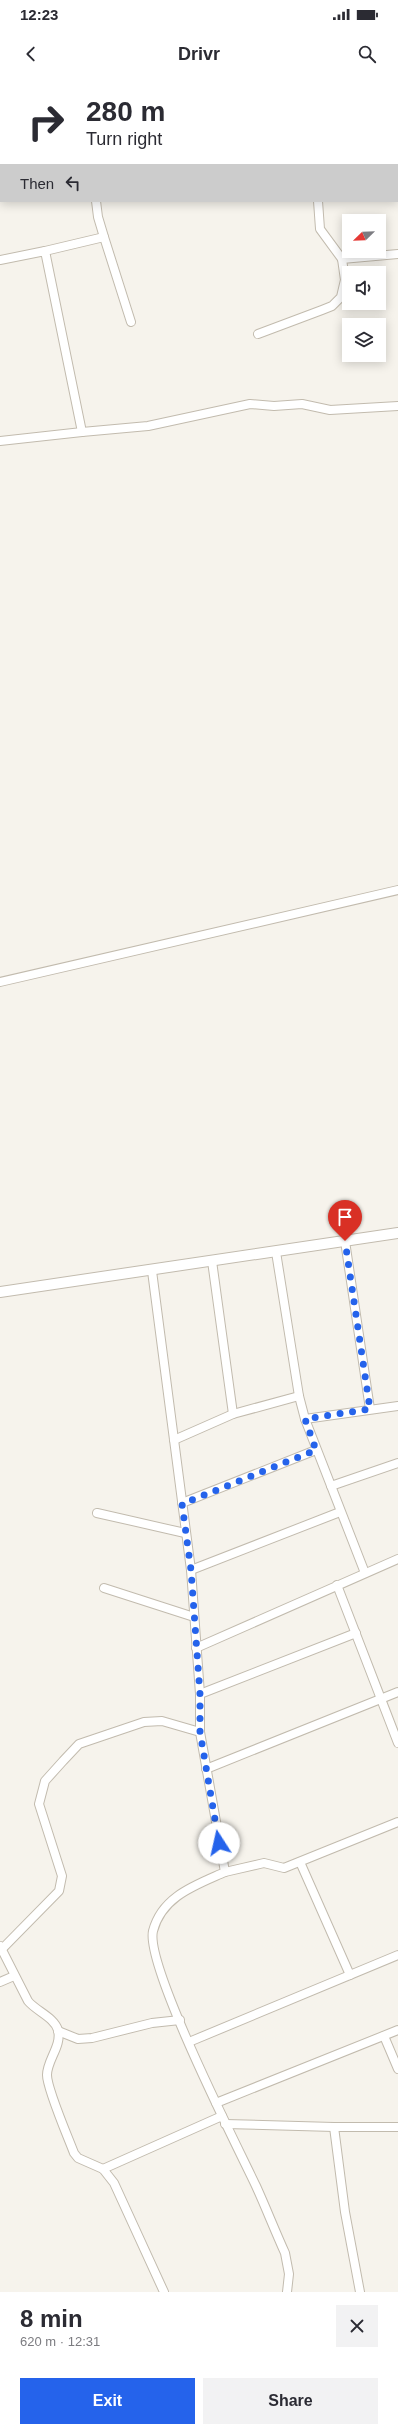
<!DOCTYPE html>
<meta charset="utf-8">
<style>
body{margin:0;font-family:Helvetica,sans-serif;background:#f2f2f3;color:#2b2b33;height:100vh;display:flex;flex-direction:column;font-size:15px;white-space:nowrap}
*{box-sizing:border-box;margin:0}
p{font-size:13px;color:#7c7c81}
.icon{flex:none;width:22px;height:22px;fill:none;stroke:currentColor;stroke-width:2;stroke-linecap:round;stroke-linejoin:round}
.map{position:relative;height:2212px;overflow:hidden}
.side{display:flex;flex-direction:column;background:#fff;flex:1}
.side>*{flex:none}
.guide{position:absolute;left:0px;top:0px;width:398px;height:122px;box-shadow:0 2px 10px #0003;background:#fff;color:#2b2b33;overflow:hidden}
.needle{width:26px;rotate:247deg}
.fabs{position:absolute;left:342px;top:134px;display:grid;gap:8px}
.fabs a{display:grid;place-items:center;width:44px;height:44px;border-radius:0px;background:#fff;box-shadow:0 2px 10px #0003;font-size:20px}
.pin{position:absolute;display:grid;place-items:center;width:34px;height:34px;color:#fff;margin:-41px -17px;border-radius:50% 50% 50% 0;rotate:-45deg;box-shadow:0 0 4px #0007}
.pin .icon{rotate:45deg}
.me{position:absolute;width:44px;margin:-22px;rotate:350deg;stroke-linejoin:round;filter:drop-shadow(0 0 3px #0008)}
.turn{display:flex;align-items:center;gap:14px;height:84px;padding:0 20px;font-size:18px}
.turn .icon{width:52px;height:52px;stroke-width:2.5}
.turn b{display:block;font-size:28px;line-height:34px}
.then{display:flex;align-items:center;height:38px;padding:0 20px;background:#0003;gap:8px;font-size:15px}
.round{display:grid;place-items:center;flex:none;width:42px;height:42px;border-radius:0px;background:#f2f2f3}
.headline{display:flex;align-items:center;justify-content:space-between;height:68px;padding:0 20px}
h1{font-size:24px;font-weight:700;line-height:30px}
.button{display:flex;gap:8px;margin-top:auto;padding:8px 20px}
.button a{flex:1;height:46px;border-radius:0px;background:#2563eb;color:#fff;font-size:16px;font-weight:700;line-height:46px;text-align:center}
.button a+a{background:#f2f2f3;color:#2b2b33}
.status{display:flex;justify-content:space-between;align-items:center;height:28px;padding:0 20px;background:#fff;direction:ltr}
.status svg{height:11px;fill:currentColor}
header{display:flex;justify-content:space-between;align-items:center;height:52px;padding:0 20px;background:#fff;font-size:18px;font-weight:700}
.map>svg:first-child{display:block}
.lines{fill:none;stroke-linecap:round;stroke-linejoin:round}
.minor-casing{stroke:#c2bbae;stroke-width:10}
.tertiary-casing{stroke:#c2bbae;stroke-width:12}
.minor{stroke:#fff;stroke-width:8}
.tertiary{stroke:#fff;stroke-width:10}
.route{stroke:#2563eb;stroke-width:7;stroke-dasharray:0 12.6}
</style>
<div class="status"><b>12:23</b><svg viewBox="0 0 49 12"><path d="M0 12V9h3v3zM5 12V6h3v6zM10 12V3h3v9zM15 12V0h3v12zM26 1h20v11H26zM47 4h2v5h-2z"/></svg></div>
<header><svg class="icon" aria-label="back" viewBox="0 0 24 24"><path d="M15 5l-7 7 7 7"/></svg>Drivr<svg class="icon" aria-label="search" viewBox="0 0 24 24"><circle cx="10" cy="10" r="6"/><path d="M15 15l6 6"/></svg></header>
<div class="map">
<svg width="398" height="2212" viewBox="0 0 398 2212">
<rect width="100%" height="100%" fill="#f6f3ec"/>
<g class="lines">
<g class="minor-casing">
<g id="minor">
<polyline points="88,0 88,1"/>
<polyline points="294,0 294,1"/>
<polyline points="233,1 234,0"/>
<polyline points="397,64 398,63"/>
<polyline points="104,157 131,242"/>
<polyline points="45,171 104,157 98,137 96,121"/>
<polyline points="342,179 398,174"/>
<polyline points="0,180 45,171 82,352 0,361"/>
<polyline points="258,254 322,230 332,226 341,217 345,200 342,179 320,149 318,121"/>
<polyline points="82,352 148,346 250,324 274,326 302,324 330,330 398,326"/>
<polyline points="0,902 398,810"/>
<polyline points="345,1161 370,1329"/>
<polyline points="276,1172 299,1316 305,1339 365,1493"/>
<polyline points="212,1181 233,1334"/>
<path d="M 152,1191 L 191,1490 L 200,1614 L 200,1652 L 225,1792 C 196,1805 162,1816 153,1851 C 145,1885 237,2066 256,2106 C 266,2128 275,2151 285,2173 L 289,2194 L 287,2212"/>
<polyline points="305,1339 398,1326"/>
<polyline points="174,1360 233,1334 299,1316"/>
<polyline points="331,1406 398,1383"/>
<polyline points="182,1423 316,1370"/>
<polyline points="97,1433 185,1453"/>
<polyline points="191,1490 340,1432"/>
<polyline points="337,1505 398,1663"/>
<polyline points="104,1508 194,1537"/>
<polyline points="196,1568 398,1479"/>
<polyline points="200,1614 356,1553"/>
<polyline points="206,1689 398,1612"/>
<polyline points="300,1782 350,1895"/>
<polyline points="225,1792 264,1783 284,1788 398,1742"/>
<path d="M 0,1866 L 28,1921 C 36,1931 54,1937 58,1950 C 62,1966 47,1980 47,1995 C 47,2009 68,2057 74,2073 L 78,2078 L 103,2089 L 114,2103 L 164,2212"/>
<polyline points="2,1869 59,1811 62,1796 39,1724 45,1701 63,1681 79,1664 144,1642 162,1641 200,1652"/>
<polyline points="0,1902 14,1896"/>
<polyline points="58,1951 78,1959 92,1958 152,1943 180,1940"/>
<polyline points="384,1956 398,1989"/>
<polyline points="189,1962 398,1875"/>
<polyline points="216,2023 398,1950"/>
<polyline points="225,2044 334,2047 398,2047"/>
<polyline points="334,2047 345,2132 360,2212"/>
<polyline points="103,2089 222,2036"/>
</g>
</g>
<g class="tertiary-casing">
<polyline id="tertiary" points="0,1212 398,1153"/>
</g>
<use href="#minor" class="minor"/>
<use href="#tertiary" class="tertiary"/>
</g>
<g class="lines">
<polyline class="route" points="219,1763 200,1652 200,1614 191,1490 182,1424 316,1370 305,1339 370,1329 345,1161"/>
</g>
</svg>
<div class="fabs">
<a><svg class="needle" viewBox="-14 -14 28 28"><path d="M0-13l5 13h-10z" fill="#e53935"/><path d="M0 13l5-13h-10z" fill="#7c7c81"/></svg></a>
<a><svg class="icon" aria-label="sound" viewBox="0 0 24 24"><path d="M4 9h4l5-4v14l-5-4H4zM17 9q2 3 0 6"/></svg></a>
<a><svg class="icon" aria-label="layers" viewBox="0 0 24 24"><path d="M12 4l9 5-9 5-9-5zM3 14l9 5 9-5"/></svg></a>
</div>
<div class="pin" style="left:345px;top:1161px;background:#d93025"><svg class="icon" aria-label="arrive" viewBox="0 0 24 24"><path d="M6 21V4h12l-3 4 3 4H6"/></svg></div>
<svg class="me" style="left:219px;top:1763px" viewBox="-20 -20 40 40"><circle r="19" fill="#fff"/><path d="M0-13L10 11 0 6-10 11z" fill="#2563eb"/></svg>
<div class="guide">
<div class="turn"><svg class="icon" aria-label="right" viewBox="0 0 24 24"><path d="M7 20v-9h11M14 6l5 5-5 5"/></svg><div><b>280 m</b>Turn right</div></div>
<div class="then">Then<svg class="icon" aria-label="left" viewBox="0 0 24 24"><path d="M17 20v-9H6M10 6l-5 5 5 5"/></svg></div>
</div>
</div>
<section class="side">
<div class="headline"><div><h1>8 min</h1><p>620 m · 12:31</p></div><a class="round"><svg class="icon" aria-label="close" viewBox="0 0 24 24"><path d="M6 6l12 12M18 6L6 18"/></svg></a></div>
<div class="button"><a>Exit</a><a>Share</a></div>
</section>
